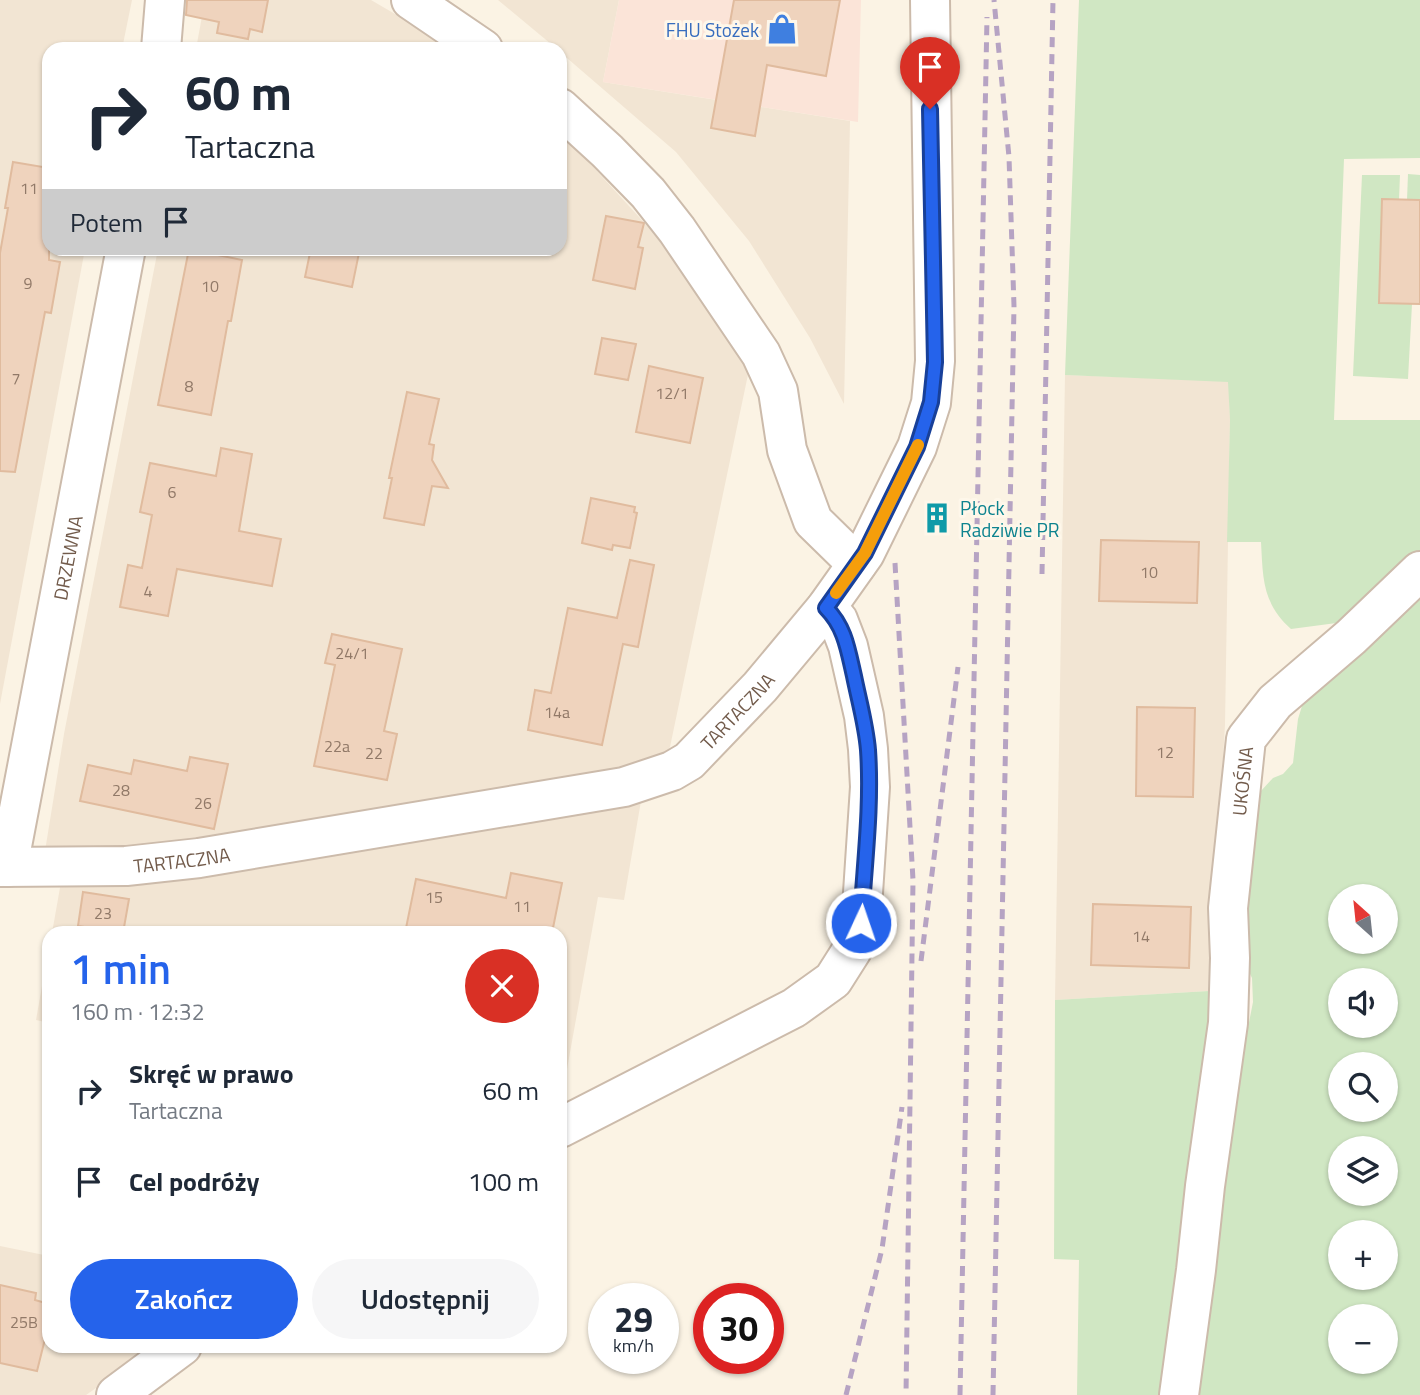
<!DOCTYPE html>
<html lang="pl">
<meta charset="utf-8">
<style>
body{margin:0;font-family:"Titillium Web",sans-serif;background:#f6f6f7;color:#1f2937;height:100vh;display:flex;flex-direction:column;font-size:26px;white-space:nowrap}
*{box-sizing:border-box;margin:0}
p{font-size:23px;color:#747a83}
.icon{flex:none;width:38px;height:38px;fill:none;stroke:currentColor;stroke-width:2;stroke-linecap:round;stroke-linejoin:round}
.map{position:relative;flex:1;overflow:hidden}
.details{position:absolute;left:42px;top:926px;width:525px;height:427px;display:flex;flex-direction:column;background:#fff;border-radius:21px;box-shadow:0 2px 5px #0004}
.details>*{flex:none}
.guide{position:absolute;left:42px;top:42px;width:525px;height:214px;border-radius:21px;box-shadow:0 2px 5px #0004;background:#fff;color:#1f2937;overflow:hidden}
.needle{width:46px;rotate:333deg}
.buttons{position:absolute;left:1328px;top:884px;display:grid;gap:14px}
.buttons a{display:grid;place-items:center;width:70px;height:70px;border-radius:50%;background:#fff;box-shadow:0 2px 5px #0004;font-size:35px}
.speed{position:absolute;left:588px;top:1283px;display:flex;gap:14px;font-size:35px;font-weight:700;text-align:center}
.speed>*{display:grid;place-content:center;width:91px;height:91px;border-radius:50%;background:#fff;box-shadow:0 2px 5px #0004;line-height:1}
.speed small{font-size:18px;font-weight:400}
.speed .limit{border:10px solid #d22;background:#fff;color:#111}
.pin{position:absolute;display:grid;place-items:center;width:60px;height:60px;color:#fff;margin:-72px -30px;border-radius:50% 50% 50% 0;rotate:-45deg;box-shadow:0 0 7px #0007}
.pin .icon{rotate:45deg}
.me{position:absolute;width:77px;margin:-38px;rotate:3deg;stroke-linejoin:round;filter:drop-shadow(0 0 5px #0008)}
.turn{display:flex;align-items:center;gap:24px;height:147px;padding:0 28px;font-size:32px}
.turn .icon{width:91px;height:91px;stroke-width:2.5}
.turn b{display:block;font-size:49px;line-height:60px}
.then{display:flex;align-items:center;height:66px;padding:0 28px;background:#0003;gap:14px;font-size:26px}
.round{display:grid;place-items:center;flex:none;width:74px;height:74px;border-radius:37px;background:#f6f6f7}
.overview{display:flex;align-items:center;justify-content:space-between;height:119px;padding:0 28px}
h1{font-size:42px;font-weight:600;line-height:52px;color:#2563eb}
.action{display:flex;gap:14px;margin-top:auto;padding:14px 28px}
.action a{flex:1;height:80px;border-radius:42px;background:#2563eb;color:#fff;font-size:28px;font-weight:600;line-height:80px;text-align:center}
.action a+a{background:#f6f6f7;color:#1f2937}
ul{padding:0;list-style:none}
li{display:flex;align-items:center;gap:21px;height:91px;padding:0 28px}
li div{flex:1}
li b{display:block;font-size:26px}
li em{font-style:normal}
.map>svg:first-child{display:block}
.residential{fill:#f2e5d3}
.commercial{fill:#fbe4d8}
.green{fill:#d0e7c3;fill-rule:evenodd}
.building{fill:#efd3bd;stroke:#e0bb9e;stroke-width:2}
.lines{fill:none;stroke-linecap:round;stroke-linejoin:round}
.minor-casing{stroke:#ccbbab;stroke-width:42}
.minor{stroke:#fff;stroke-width:38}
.rail{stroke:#b6a3c3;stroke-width:5;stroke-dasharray:10 7;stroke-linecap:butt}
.route-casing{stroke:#184099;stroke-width:18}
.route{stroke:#2563eb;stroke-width:12}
.slow{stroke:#f59e0b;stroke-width:12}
.labels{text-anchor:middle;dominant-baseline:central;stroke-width:6;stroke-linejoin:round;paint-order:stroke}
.number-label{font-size:16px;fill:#917968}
.shop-label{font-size:19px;fill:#366cbe;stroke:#fef7ea;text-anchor:end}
.culture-label{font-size:19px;fill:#0d838f;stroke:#fef7ea;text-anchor:start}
.street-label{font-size:19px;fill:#725b4b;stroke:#fef7ea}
</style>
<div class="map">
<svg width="1420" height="1395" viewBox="0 0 1420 1395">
<rect width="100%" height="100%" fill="#fbf3e4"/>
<g class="residential">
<polygon points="0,0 132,0 122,49 49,49 49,248 85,249 0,704"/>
<polygon points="205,0 371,0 455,49 196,49"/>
<polygon points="498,0 619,0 603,82 850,121 844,404 810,338 749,241 676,152 560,52 560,49 557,49"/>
<polygon points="560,131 697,280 750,365 670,747 666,753 612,776 238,841 45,851 64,734 158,249 560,248"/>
<polygon points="1065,375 1229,381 1230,420 1225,725 1209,991 1055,1000"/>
<polygon points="641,801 624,900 598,897 560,1108 560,933 52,933 61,882 149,883 231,868"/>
<polygon points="49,947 49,1023 36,1020"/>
<polygon points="0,1246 49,1256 49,1346 156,1346 86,1395 0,1395"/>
</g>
<polygon class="commercial" points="619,0 861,0 858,122 603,82"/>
<g class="green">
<path d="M 1079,0 L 1420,0 L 1420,158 L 1344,159 L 1334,420 L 1420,420 L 1420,555 L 1344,622 L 1291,629 C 1262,603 1263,578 1261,542 L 1227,542 L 1230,420 L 1228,382 L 1065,375 Z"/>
<polygon points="1408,174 1420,175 1420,200 1407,200"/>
<polygon points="1362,175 1400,175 1399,200 1379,303 1412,304 1408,379 1353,376"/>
<path d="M 1420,590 L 1420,1395 L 1188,1395 L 1244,1048 L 1253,1002 L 1252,978 L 1240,953 L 1250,840 L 1260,792 L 1273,778 L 1283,774 L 1293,763 L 1298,719 L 1306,693 ZM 1340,896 L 1386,896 L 1386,942 L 1340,942 ZM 1340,980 L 1386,980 L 1386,1026 L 1340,1026 ZM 1340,1064 L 1386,1064 L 1386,1110 L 1340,1110 ZM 1340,1148 L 1386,1148 L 1386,1194 L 1340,1194 ZM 1340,1232 L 1386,1232 L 1386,1278 L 1340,1278 ZM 1340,1316 L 1386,1316 L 1386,1362 L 1340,1362 Z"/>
<polygon points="1209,991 1218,1000 1174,1395 1077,1395 1079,1260 1054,1259 1055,1000"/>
</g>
<g class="building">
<polygon points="187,0 268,0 262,32 250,29 248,39 217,33 219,22 186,15"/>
<polygon points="734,0 840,0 826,76 767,65 755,136 711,128"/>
<polygon points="13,162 49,168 49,260 60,262 51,313 45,312 15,472 0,471 0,253 8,208 5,208"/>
<polygon points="1382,199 1420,200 1420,304 1379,303"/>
<polygon points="606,216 644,223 638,247 643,248 635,289 593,280"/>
<polygon points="311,248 360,248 352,287 305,277"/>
<polygon points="189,249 242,260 231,321 228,321 211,415 158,405"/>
<polygon points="602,338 636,344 628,380 595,374"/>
<polygon points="649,366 703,378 690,443 636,432"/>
<polygon points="407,392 439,399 429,444 434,445 432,460 448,488 432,486 424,525 384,518 392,478 389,478"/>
<polygon points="221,448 252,454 239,531 281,539 272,586 177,569 168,616 120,607 128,565 142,568 152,515 140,512 150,463 216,476"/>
<polygon points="591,498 635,507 634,512 637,513 630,548 613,545 612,550 582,543"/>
<polygon points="1101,540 1199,542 1197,603 1099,601"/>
<polygon points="630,560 654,565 638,647 623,644 602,745 528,730 535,690 551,693 568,608 617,618"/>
<polygon points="332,634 402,649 384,731 397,734 387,780 314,766 335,665 325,663"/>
<polygon points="1137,707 1195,708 1193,797 1136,796"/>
<polygon points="190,757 228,764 214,829 80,801 88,765 131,774 134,760 187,771"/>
<polygon points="511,873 562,883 552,933 405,933 416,879 506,898"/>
<polygon points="83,892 129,899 123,933 78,926"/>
<polygon points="1093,904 1191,907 1189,968 1091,965"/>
<polygon points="0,1285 36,1293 35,1300 49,1304 49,1323 37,1371 0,1363"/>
</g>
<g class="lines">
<g class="minor-casing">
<g id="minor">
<polyline points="411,0 483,49"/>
<polyline points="161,49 165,0"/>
<polyline points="560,108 607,151 648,193 677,230 761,354 778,391 787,450 813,521 857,564"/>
<path id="s1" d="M 0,867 L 126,866 L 199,858 L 624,787 L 672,771 L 689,761 L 760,687 L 826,608 L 865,553 L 917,447 L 931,403 L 935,361 L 930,0"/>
<path id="s2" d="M 8,867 L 126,248"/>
<polyline points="560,1128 794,1008 833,980 852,950 861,923 870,787 868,749 864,716 848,646 838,620 826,608"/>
<polyline points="116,1395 182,1346"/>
<path id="s3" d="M 1179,1395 L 1196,1270 L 1205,1186 L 1228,1023 L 1230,958 L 1228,908 L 1246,739 L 1275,702 L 1351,637 L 1420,571"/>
</g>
</g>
<use href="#minor" class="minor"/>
<g class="rail">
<polyline points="895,563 913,880 906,1395"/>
<polyline points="1042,574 1053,0"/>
<polyline points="921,961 958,667"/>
<polyline points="846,1395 882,1249 902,1107"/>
<polyline points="960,1395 987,17"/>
<polyline points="993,1395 1014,306 1009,157 994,0"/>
</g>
</g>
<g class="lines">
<g class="route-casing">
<path id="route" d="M 861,923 C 864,866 872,808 868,750 C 866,725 859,701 854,676 C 848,650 845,627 826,608 L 865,553 L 917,447 L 931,402 L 935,362 L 930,109"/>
</g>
<use href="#route" class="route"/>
<polyline class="slow" points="836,593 865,553 918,445"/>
</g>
<defs>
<g id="shop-bare" transform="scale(2.415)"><path d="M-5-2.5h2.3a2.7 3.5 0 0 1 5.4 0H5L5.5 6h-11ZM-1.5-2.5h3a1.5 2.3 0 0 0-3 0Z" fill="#3f7fe0" stroke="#fef7ea" stroke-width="2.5" paint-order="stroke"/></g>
<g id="building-bare" transform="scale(2.415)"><path d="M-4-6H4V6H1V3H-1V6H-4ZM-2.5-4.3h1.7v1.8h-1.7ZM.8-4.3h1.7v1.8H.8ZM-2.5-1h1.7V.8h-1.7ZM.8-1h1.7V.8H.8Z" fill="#0f9aa8" stroke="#fef7ea" stroke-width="2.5" paint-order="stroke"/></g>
</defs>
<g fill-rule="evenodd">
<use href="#shop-bare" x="782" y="29"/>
<use href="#building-bare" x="937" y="518"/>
</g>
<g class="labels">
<g class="number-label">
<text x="29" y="188">11</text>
<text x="28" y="283">9</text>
<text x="210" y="286">10</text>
<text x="16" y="378">7</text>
<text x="189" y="386">8</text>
<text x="672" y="393">12/1</text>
<text x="172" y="492">6</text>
<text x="1149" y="572">10</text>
<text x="148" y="591">4</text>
<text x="352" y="653">24/1</text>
<text x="557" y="712">14a</text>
<text x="337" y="746">22a</text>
<text x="1165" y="752">12</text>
<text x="374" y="753">22</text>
<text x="121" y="790">28</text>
<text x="203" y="803">26</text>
<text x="434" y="897">15</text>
<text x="522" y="906">11</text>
<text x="103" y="913">23</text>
<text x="1141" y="936">14</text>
<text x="24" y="1322">25B</text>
</g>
<g class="shop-label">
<text x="759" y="29">FHU Stożek</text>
</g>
<g class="culture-label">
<text x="960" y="507">Płock<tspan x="960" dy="22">Radziwie PR</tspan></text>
</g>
<g class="street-label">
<text stroke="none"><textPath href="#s2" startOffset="315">DRZEWNA</textPath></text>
<text stroke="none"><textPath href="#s1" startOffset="770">TARTACZNA</textPath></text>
<text stroke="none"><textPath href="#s3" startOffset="618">UKOŚNA</textPath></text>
<text stroke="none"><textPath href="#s1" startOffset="182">TARTACZNA</textPath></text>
</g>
</g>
</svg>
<div class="buttons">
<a><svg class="needle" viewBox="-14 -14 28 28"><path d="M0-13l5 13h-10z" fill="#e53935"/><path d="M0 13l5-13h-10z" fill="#747a83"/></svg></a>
<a><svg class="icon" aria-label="sound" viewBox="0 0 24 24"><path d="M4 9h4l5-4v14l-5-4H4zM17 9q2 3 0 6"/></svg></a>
<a><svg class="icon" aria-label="search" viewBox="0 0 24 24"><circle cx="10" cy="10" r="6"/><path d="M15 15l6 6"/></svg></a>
<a><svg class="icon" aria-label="layers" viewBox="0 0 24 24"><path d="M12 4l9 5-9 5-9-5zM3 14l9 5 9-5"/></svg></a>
<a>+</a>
<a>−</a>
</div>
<div class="speed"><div>29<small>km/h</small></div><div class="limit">30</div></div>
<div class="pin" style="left:930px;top:109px;background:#d93025"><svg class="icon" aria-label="arrive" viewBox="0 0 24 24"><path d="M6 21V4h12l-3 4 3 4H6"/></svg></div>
<svg class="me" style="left:861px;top:923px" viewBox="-20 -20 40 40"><circle r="17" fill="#2563eb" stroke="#fff" stroke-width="3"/><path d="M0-11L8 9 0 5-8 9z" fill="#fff"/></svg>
<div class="guide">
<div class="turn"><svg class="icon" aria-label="right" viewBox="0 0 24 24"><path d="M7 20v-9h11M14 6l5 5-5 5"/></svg><div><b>60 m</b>Tartaczna</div></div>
<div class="then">Potem<svg class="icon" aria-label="arrive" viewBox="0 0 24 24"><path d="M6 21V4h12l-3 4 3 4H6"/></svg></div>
</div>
<section class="details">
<div class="overview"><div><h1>1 min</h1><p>160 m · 12:32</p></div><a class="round" style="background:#d93025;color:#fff"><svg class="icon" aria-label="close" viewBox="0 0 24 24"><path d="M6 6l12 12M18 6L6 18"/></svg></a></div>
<ul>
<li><svg class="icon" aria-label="right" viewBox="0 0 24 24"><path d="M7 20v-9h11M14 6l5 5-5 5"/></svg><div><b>Skręć w prawo</b><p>Tartaczna</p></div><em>60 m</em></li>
<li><svg class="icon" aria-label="arrive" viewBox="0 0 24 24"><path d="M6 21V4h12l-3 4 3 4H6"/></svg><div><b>Cel podróży</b></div><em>100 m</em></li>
</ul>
<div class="action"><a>Zakończ</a><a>Udostępnij</a></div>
</section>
</div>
